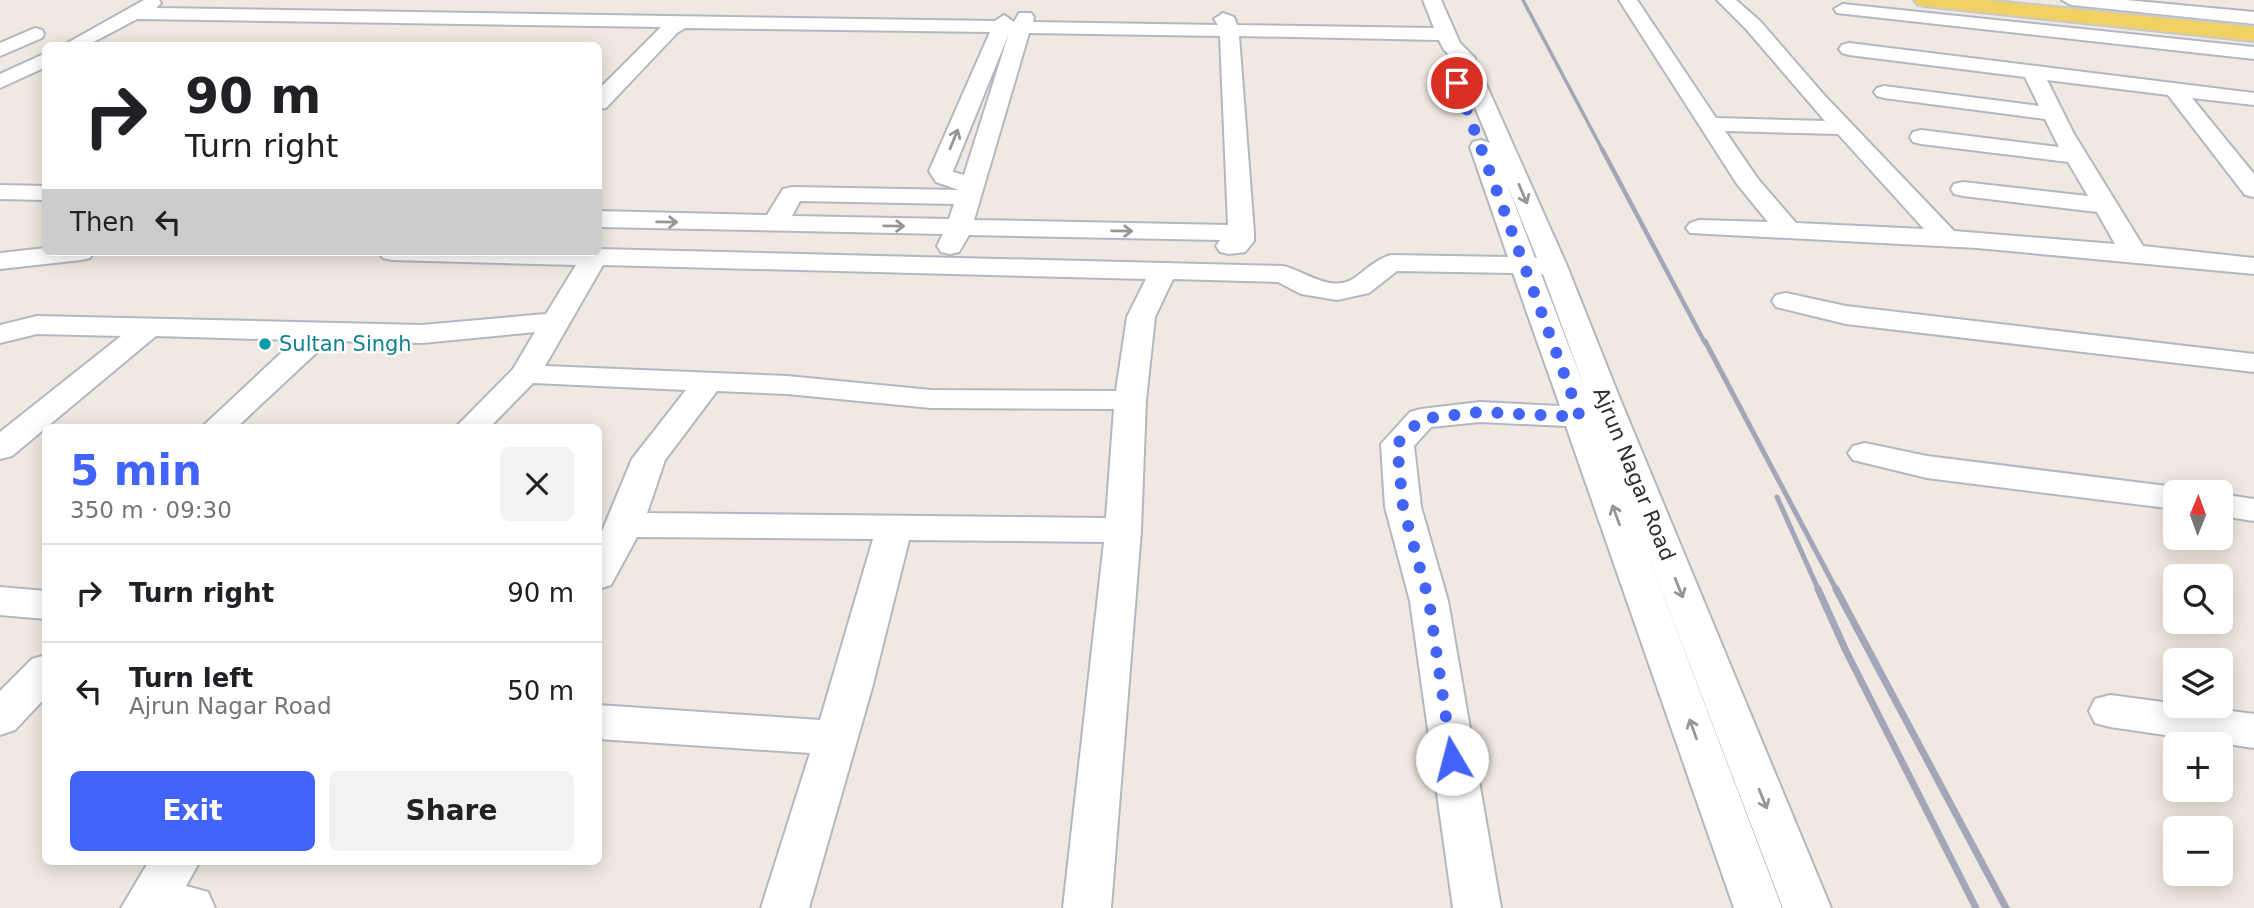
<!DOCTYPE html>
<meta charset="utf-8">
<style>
body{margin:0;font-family:"DejaVu Sans",sans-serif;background:#f2f2f2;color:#202124;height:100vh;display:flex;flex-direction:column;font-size:26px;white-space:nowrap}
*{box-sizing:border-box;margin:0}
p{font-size:23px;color:#757577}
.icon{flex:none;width:38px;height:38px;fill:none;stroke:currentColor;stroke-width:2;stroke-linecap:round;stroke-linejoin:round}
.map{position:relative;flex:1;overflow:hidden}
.side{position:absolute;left:42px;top:424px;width:560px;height:441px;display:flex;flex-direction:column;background:#fff;border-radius:10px;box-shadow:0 4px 18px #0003}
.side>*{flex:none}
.banner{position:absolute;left:42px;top:42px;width:560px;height:214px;border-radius:10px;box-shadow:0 4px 18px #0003;background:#fff;color:#202124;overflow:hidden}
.needle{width:46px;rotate:1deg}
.fabs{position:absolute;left:2163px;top:480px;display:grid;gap:14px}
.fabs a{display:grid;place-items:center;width:70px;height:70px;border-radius:10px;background:#fff;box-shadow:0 4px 18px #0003;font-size:35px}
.pin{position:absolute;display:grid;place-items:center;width:60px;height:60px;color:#fff;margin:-30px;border:4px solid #fff;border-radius:50%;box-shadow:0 2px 7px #0007}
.me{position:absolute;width:77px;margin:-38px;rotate:352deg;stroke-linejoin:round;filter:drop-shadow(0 0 5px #0008)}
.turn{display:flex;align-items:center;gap:24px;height:147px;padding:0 28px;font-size:32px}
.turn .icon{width:91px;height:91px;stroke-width:2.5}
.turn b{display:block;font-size:49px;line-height:60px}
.then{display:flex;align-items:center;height:66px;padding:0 28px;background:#0003;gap:14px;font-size:26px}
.round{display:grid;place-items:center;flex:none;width:74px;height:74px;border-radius:10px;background:#f2f2f2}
.overview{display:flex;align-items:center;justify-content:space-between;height:119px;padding:0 28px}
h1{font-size:42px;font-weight:700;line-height:52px;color:#4264fb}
.primary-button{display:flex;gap:14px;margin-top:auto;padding:14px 28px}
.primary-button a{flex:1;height:80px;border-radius:10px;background:#4264fb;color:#fff;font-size:28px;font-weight:700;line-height:80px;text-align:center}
.primary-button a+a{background:#f2f2f2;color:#202124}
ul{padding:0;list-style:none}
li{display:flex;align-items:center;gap:21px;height:98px;padding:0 28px;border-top:2px solid #e0e0e0}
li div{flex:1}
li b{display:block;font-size:26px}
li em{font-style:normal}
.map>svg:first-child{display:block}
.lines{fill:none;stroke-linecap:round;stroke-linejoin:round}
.minor-casing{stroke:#b4b7c1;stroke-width:4}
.major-casing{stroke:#c9c9c9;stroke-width:4}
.minor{fill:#fff;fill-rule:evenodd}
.major{fill:#f2d163;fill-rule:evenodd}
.rail-far3{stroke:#a3a6b8;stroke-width:3.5}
.rail-far2{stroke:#a3a6b8;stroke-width:4.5}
.rail-far1{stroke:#a3a6b8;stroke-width:5}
.rail{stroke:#a3a6b8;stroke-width:7}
.oneway{stroke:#969696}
.route{stroke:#4264fb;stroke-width:12;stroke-dasharray:0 21.6}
.culture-dot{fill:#0f9aa8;stroke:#fff;stroke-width:2.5}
.labels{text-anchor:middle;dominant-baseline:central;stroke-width:5;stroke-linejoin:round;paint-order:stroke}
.culture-label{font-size:21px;fill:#0d838f;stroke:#fff;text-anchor:start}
.street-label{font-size:21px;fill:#2e2e2e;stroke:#fff}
</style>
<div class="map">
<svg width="2254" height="908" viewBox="0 0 2254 908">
<rect width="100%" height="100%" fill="#efe9e1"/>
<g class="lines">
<g class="minor-casing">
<g id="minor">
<path d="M 144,0 L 159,0 L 161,3 L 156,8 L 995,21 L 1004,15 L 1014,22 L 1019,13 L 1031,13 L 1034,17 L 1033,22 L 1218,25 L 1214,19 L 1223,13 L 1234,17 L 1237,25 L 1434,28 L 1423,0 L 1441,0 L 1460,43 L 1474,57 L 1567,266 L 1620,399 L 1831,908 L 1783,908 L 1639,531 L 1782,908 L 1734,908 L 1566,426 L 1480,422 L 1431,427 L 1414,446 L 1421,507 L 1448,601 L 1501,908 L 1453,908 L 1410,601 L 1385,507 L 1381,444 L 1410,412 L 1421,409 L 1480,402 L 1560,406 L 1513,273 L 1397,271 L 1369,293 L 1337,300 L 1301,294 L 1278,282 L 1173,279 L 1155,317 L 1146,400 L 1141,530 L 1111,908 L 1063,908 L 1104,542 L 909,540 L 872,688 L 809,908 L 761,908 L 810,753 L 598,739 L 598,705 L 820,720 L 873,539 L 637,537 L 611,585 L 598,589 L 598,541 L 632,459 L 686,390 L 533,383 L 490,427 L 456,427 L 513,369 L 535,332 L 422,343 L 329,341 L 237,427 L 202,427 L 295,340 L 156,336 L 12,456 L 0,459 L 0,432 L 121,336 L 37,334 L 0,343 L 0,325 L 37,316 L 422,325 L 546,314 L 576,265 L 392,260 L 383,258 L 379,252 L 598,252 L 598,249 L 1283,266 C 1305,271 1330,293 1353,279 C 1366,270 1376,259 1391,255 L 1508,257 L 1470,147 L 1473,142 L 1481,140 L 1490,143 L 1455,60 L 1444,50 L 1439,40 L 1239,36 L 1254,233 L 1254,241 L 1245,252 L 1229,254 L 1220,252 L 1216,246 L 1220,240 L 969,235 L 959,252 L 950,254 L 941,252 L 937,246 L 943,234 L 598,227 L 598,211 L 767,215 L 783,189 L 792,187 L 959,190 L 936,182 L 929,171 L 990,32 L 685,28 L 677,33 L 606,108 L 598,109 L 598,90 L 661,27 L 137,19 L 86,46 L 62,46 ZM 1009,33 L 964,175 L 953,172 L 953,171 ZM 1029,33 L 1220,36 L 1228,225 L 974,220 ZM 1505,179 L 1537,258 L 1535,258 ZM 800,201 L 954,204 L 949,219 L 792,216 ZM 603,265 L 1146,279 L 1127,317 L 1116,391 L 931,390 L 787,376 L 545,366 ZM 1541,274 L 1543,274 L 1587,394 ZM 717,391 L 787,394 L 931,408 L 1114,409 L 1106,518 L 647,513 L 665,460 Z"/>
<path d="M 1619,0 L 1637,0 L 1716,118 L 1825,121 L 1746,29 L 1717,0 L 1736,0 L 1760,21 L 1825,96 L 1954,231 L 2115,244 L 2097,212 L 1963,196 L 1954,194 L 1951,189 L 1954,184 L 1963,182 L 2088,196 L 2068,162 L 1921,144 L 1913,142 L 1910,137 L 1913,132 L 1921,130 L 2059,147 L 2045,119 L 1884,98 L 1877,96 L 1874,92 L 1877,88 L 1884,86 L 2039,106 L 2025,77 L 1849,55 L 1842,53 L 1839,49 L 1842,45 L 1849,43 L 2254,93 L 2254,105 L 2192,98 L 2254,174 L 2254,197 L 2245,195 L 2168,95 L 2047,80 L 2074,134 L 2143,246 L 2254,258 L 2254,274 L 1977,248 L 1690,233 L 1686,228 L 1690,223 L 1699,220 L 1768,222 L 1737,184 ZM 1725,131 L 1838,134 L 1924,229 L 1796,223 L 1758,179 Z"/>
<polygon points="2062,0 2126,0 2254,12 2254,24 2071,5"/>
<polygon points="1843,4 2254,47 2254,59 1837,13 1834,9"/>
<polygon points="35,28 42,30 44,34 42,38 0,56 0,43"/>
<polygon points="46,53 46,67 0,88 0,74"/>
<polygon points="0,185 46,186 46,200 0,199"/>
<polygon points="46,248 46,252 94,252 90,258 81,260 0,269 0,253"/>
<polygon points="1786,293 1846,306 2254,354 2254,372 1846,324 1776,307 1772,301 1776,295"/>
<polygon points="1865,443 1927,456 2175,487 2188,492 2175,492 2175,509 1927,478 1853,460 1848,453 1853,446"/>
<polygon points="2221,494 2254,499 2254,521 2221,516"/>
<polygon points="0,587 46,591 46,619 0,615"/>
<polygon points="46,655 46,697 15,730 0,735 0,691 32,659"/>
<polygon points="2110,695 2254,714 2254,748 2110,727 2095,723 2089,711 2095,699"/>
<polygon points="149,861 200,861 186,886 208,892 215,908 121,908"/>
</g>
</g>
<g class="major-casing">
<polygon id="major" points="1914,0 1985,0 2254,27 2254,41 1924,6 1917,4"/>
</g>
<use href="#minor" class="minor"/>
<use href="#major" class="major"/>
<polyline class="rail-far3" points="1523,0 1603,151"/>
<polyline class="rail-far2" points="1602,149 1705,343"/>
<g class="rail-far1">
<polyline points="1705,341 1837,591"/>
<polyline points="1777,497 1819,591"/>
</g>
<g class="rail">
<polyline points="1818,589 1846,651 1976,908"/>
<polyline points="1836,589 2006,908"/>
</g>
</g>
<defs><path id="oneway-shaft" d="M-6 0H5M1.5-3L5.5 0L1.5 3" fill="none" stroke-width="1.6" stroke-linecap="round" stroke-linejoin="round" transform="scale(1.75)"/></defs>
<g class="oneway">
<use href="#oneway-shaft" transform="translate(954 139) rotate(-68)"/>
<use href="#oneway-shaft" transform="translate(1523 194) rotate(67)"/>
<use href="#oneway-shaft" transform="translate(667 222) rotate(1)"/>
<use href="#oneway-shaft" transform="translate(894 226) rotate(1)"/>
<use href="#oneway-shaft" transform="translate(1122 231) rotate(1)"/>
<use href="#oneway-shaft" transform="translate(1616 515) rotate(-110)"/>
<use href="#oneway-shaft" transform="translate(1679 588) rotate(68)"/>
<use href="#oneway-shaft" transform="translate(1693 729) rotate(-110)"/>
<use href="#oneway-shaft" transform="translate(1763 799) rotate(68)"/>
</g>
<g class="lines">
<polyline class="route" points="1452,759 1429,601 1403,507 1397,444 1421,419 1480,412 1580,417 1457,83"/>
</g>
<circle class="culture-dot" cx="265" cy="344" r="7"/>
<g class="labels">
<g class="culture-label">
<text x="279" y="344">Sultan Singh</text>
</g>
<g class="street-label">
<text transform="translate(1634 474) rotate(68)">Ajrun Nagar Road</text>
</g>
</g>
</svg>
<div class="fabs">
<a><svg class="needle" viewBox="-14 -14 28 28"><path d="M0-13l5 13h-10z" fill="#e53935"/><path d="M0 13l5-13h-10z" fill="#757577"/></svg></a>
<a><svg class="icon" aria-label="search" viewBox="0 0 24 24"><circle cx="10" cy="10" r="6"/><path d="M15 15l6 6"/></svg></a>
<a><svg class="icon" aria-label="layers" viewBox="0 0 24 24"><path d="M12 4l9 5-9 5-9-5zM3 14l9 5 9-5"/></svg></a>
<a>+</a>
<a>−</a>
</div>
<div class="pin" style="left:1457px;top:83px;background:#d93025"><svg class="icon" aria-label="arrive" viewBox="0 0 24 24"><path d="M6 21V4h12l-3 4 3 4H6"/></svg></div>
<svg class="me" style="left:1452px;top:759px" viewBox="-20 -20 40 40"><circle r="19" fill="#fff"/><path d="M0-13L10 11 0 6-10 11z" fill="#4264fb"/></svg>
<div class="banner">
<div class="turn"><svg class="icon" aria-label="right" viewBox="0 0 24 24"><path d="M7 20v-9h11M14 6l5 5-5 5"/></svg><div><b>90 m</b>Turn right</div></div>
<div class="then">Then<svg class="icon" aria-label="left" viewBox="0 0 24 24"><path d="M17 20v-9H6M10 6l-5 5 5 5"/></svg></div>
</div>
<section class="side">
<div class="overview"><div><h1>5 min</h1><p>350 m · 09:30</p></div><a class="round"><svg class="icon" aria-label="close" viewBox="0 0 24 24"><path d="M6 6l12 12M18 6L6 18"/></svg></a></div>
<ul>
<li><svg class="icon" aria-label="right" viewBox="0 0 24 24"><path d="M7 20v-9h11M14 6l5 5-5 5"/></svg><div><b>Turn right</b></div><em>90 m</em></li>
<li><svg class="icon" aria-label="left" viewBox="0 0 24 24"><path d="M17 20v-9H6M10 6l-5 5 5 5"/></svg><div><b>Turn left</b><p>Ajrun Nagar Road</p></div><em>50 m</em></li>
</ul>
<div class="primary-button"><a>Exit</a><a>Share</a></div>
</section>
</div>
